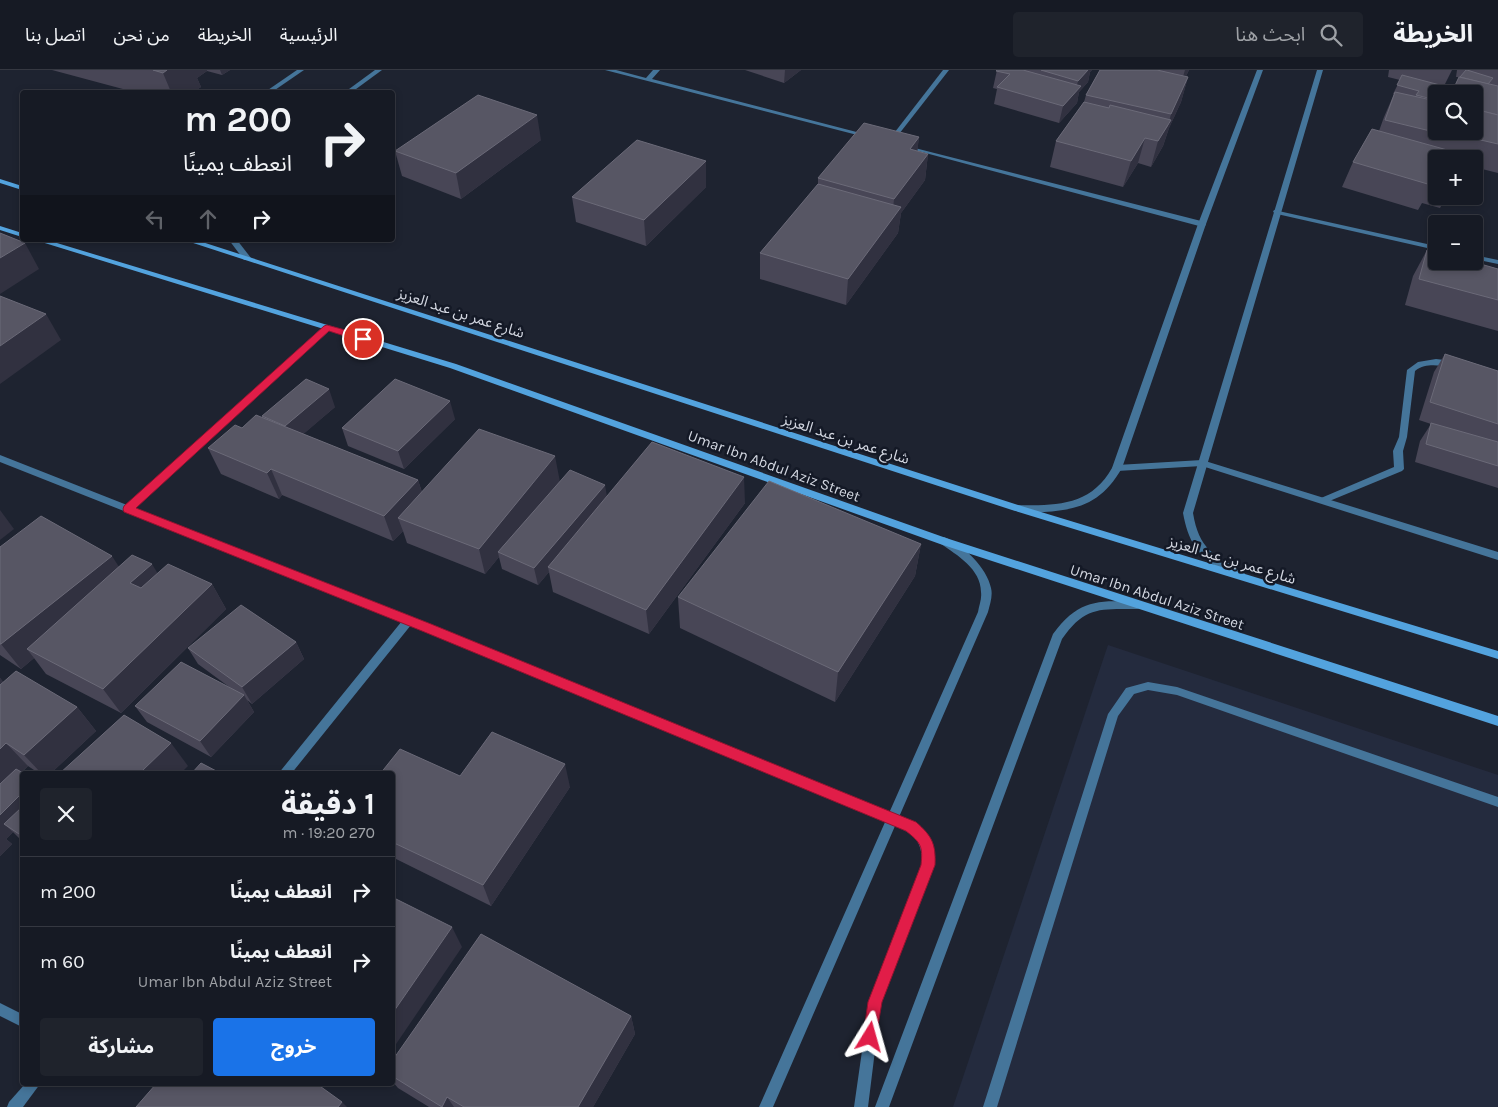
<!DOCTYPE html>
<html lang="ar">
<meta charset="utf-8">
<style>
body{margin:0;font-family:Karla,"Noto Sans Arabic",sans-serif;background:#1f232c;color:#f1f3f6;direction:rtl;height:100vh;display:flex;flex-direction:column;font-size:19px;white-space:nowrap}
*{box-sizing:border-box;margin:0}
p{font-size:16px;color:#9ea1a6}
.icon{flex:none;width:28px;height:28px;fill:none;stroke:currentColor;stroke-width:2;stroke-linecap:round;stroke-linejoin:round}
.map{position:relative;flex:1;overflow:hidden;direction:ltr}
.details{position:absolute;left:20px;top:701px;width:375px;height:315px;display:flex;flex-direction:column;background:#161a24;border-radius:5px;box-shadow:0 2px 8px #0003,0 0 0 1px #353841;direction:rtl}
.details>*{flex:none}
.guide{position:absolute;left:20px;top:20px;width:375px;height:152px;border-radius:5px;box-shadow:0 2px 8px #0003,0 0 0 1px #353841;direction:rtl;background:#161a24;color:#f1f3f6;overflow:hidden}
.tools{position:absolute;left:1428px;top:15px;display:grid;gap:10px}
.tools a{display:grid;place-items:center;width:55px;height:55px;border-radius:5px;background:#161a24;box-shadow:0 2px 8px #0003,0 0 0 1px #353841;font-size:25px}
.pin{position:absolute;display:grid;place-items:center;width:42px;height:42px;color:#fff;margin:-21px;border:2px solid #fff;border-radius:50%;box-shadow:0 1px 5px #0007}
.me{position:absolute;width:55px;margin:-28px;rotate:8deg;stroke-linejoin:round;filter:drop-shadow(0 0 4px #0008)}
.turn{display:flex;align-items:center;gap:18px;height:105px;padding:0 20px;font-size:22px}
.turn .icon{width:65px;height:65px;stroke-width:2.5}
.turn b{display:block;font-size:35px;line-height:42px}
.lanes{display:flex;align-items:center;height:48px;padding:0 20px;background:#0003;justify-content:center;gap:25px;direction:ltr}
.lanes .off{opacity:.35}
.round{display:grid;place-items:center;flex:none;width:52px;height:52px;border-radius:5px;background:#1f232c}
.overview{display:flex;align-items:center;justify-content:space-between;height:85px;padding:0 20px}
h1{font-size:30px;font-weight:700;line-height:38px}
.button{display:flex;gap:10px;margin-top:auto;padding:10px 20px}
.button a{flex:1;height:58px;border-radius:5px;background:#1a73e8;color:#fff;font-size:20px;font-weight:700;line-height:58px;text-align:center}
.button a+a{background:#1f232c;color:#f1f3f6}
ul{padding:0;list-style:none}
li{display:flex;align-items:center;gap:15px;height:70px;padding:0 20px;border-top:1px solid #353841}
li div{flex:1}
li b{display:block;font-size:19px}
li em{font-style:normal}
header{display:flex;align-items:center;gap:30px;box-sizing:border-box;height:70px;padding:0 25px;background:#161a24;border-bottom:1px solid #353841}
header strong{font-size:24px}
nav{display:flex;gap:28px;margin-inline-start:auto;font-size:18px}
.search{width:350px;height:45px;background:#1f232c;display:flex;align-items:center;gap:12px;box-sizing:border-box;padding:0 18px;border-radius:5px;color:#9ea1a6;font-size:19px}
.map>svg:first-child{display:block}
.built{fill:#242b3e}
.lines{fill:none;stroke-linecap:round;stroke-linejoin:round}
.service{fill:#45759a;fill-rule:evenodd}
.minor{fill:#45759a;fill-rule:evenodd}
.tertiary{fill:#45759a;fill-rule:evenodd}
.secondary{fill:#53a3de;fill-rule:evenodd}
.wall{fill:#484656}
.shaded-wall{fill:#313140}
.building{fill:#575664;stroke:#6b6a78}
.route{fill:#e11d48;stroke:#92132f}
.labels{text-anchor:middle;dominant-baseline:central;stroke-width:5;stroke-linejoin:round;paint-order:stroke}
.street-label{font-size:15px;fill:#d3d7e1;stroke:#141926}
</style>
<header>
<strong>الخريطة</strong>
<div class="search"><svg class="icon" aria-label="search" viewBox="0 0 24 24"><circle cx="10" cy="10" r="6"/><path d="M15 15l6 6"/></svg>ابحث هنا</div>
<nav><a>الرئيسية</a><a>الخريطة</a><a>من نحن</a><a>اتصل بنا</a></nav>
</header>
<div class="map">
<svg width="1498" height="1037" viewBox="0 0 1498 1037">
<rect width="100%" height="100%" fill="#1e2330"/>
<polygon class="built" points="1108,575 1498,705 1498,1037 953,1037"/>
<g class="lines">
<g class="service">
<path d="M 1436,289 L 1453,291 L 1457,294 C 1448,301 1431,289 1415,301 L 1407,367 L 1403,381 L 1404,399 L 1402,401 L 1327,432 L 1321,432 L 1319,430 L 1321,428 L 1394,397 L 1393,381 L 1399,367 L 1407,300 L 1418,292 Z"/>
<polygon points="1148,612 1177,617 1498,727 1498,737 1177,625 1148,620 1134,624 1118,646 997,1037 983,1037 1108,644 1126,618"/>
</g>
<g class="minor">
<polygon points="605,0 616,0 646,8 653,0 660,0 652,9 872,66 869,68"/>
<polygon points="943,0 949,0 892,73 888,73 888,71"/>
<polygon points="903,75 1205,152 1206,154 1205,156 1199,156 903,77"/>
<polygon points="1274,140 1436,176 1436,180 1277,144 1273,142"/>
<polygon points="1474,185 1498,190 1498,194 1474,189"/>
<polygon points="327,255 331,258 330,260 135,438 413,547 896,745 898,749 896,753 892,754 888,753 411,555 291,704 278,704 402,551 0,392 0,385 127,435 324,256"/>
<polygon points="1202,390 1498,482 1498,490 1202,396 1117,401 1112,398 1117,395"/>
<polygon points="0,933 22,944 22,957 0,946"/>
<polygon points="25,1014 40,1014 23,1037 7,1037 9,1032"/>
</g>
<g class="tertiary">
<polygon points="297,0 304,0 272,22 265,22"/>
<polygon points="375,0 382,0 352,22 345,22"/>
<path d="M 1257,0 L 1263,0 L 1206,154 L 1122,398 C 1103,431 1081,440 1044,442 C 1034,442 1022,443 1013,440 L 1011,438 L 1013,436 L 1016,435 C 1055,436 1091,436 1112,398 L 1198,154 Z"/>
<path d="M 1317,0 L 1323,0 L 1193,443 C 1199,479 1213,485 1244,502 L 1245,505 L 1244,508 L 1240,509 C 1234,507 1228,503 1222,500 C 1197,485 1188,471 1183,443 Z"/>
<polygon points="229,170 237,170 251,188 250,190 244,190"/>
<path d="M 944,467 C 963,474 987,498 991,518 C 993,526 990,534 988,542 L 899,747 C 924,757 934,767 934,795 L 881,932 L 868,1037 L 854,1037 L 869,932 L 922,795 C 922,771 916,765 895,756 L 773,1037 L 759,1037 L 978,542 C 979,535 982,529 981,522 C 981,499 957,485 941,474 L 939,471 L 941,468 Z"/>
<path d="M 1137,531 L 1141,532 L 1142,535 L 1141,538 L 1137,539 C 1100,539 1085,536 1062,569 L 889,1037 L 875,1037 L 1053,564 C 1079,529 1097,531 1137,531 Z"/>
</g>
<g class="secondary">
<polygon points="0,109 22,116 22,120 0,113"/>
<polygon points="0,156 22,163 22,167 0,160"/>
<polygon points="35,170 47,170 456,294 946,468 1498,646 1498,656 940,474 450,298"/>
<polygon points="184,170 196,170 1018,435 1498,581 1498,589 1012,440"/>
</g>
</g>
<g class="wall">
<polygon points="52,0 230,0 222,5 207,1 197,8 201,17 193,22 134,22"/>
<polygon points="745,0 801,0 784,13"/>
<polygon points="997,0 1092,0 1090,2 1088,12 1079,22 1077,33 1059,53 994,34 997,19 993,18"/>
<polygon points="1100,0 1189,0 1186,6 1188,7 1181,32 1169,58 1163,76 1151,97 1138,93 1123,117 1050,97 1056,71 1084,32 1086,25"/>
<polygon points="1389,0 1452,0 1443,18 1439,17 1436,22 1436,61 1474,61 1459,7 1456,7 1457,0 1498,0 1498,103 1474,97 1474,89 1436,89 1436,126 1456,126 1454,129 1446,127 1440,138 1422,133 1418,140 1342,117 1353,92 1379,61 1384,47 1394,24 1393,24 1400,10 1388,7"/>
<polygon points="919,67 917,81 928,84 925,110 901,143 898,163 846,235 760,209 760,183 818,115 818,108"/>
<polygon points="541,70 461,129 402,106 395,81"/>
<polygon points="706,117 646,176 576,152 572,127"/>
<polygon points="1427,180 1498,199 1498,261 1405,235 1413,206"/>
<polygon points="1445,284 1498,301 1498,418 1415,392 1420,371 1431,354 1419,350 1434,302"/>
<polygon points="335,337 303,364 418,410 422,422 560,412 607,427 745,433 649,564 553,522 549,502 538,515 502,499 499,487 485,504 407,473 403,461 393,471 282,425 279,429 221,404 208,378 242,358 263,348 262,346"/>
<polygon points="455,349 404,399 348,376 342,358"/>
<polygon points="921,474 915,506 835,632 680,558 678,527"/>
<polygon points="0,477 158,503 212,514 226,539 121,643 46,604 34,588 21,599 0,585"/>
<polygon points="296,572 304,589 252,634 247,630 254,642 211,687 147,652 135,636 232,619 198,594 188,578"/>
<polygon points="0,608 3,612 77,637 96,661 50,704 40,704 28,696 22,702 22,771 13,762 6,769 12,774 0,786"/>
<polygon points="392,704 570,717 491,836 392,787"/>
<polygon points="631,946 635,964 593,1037 429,1037 398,1018 392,1011 392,991"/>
</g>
<g class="shaded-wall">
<polygon points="167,0 207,0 207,1 197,8 201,17 193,22 171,22 163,3"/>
<polygon points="220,0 230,0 222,5"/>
<polygon points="785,0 801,0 784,13"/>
<polygon points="1088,0 1092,0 1090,2 1088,12 1079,22 1077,33 1059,53 1063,36 1075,22 1078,11"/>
<polygon points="1185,0 1189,0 1178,23"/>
<polygon points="1188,7 1181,32 1169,58 1163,76 1151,97 1158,71 1168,56 1171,44"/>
<polygon points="537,45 541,70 461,129 456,103"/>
<polygon points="919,67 916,93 910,79"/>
<polygon points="1145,68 1138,93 1123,117 1131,91"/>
<polygon points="928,84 925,110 901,143 898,163 846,235 848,209 892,149 894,129"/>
<polygon points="706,91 706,117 646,176 644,150"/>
<polygon points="25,173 39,199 0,224 0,188"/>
<polygon points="46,244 61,270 0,314 0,276"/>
<polygon points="329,319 335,337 292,374 285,356"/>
<polygon points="450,331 455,349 404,399 398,381"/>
<polygon points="555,386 560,412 498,482 499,487 485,504 479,479"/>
<polygon points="271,399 282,425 279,429 267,403"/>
<polygon points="744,407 745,433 649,564 646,540"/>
<polygon points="418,410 426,435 398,448 403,461 393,471 384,446"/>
<polygon points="605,415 608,432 548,497 549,502 538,515 534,498"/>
<polygon points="0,440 14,459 0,470"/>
<polygon points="921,474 915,506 835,632 838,602"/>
<polygon points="112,486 128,511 27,579 34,588 21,599 1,574"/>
<polygon points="152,494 167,519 147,538 130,513"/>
<polygon points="212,514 226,539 121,643 103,619"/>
<polygon points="296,572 304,589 252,634 242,617"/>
<polygon points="0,608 8,617 0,624"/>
<polygon points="244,625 254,642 211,687 200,671"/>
<polygon points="77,637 96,661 50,704 42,704 24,685"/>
<polygon points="6,673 28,696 0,721 0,679"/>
<polygon points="171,673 188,696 180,704 145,704 142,701"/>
<polygon points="565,694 570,717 491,836 483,815"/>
<polygon points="22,723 22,753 4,754 13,762 6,769 12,774 0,786 0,745"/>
<polygon points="452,857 462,877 392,980 392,944"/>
<polygon points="631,946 635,964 593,1037 578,1037"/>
<polygon points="447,1027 454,1037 442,1037"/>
<polygon points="342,1032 347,1037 338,1037"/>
</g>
<g class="building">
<polygon points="153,0 167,0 163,3"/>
<polygon points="997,0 1023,0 1081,16 1063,36 997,17 1010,4 996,1"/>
<polygon points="1041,0 1088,0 1078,11"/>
<polygon points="1100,0 1157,0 1188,7 1171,44 1086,25"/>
<polygon points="1466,0 1467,0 1493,8 1488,14 1460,7"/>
<polygon points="1402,5 1440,15 1436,22 1444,24 1436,24 1436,30 1416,25 1419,21 1397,15"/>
<polygon points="1459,7 1498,16 1498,45 1474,39 1474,24 1451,24"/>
<polygon points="1395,22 1436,31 1436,61 1461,61 1459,68 1385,50"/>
<polygon points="478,25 537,45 456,103 395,81"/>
<polygon points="1084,32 1109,38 1110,35 1171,50 1158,71 1145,68 1131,91 1056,71"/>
<polygon points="1474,39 1498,45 1498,74 1472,68 1474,61"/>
<polygon points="864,53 919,67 910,79 928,84 894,129 818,108"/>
<polygon points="1372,59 1476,88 1474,91 1474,89 1436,89 1436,107 1435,107 1431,115 1353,92"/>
<polygon points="637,70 706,91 644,150 572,127"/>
<polygon points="818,114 901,137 848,209 760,183"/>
<polygon points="0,163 25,173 0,188"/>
<polygon points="1427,180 1436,183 1436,191 1470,191 1498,199 1498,230 1419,209"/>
<polygon points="0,226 46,244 0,276"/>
<polygon points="1445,284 1498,301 1498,354 1430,332"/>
<polygon points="306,309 329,319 285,356 262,346"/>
<polygon points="395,309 450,331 398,381 342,358"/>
<polygon points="256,345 418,410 384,446 271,399 267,403 208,378 235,355 242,358"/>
<polygon points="1431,353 1498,372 1498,396 1426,374"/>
<polygon points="479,359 555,386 479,479 398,448"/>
<polygon points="652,372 744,407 646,540 548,497"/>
<polygon points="570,400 605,415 534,498 498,482"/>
<polygon points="769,411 921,474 838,602 678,527"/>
<polygon points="41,446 112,486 1,574 0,574 0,477"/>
<polygon points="132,485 152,494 130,513 141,518 168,494 212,514 103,619 27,579"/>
<polygon points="241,535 296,572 242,617 188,578"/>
<polygon points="181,592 244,625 200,671 135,636"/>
<polygon points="16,601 77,637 24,685 6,673 0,679 0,615"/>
<polygon points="124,645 171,673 142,701 147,704 59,704"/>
<polygon points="492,662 565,694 483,815 392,772 392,704 380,704 400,679 460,706"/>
<polygon points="201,693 222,704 191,704"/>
<polygon points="16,699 25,704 22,704 22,723 0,745 0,714"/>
<polygon points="22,737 22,766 4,754"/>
<polygon points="392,827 452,857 392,944"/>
<polygon points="481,864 631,946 578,1037 464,1037 447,1027 442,1037 392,1006 392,991"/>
<polygon points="156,1014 317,1014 342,1032 338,1037 136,1037"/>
</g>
<path class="route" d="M 327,255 L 367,266 L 368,269 L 363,272 L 329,261 L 136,438 L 431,554 L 916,752 C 932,766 936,774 935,795 L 882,932 L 875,973 L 870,975 L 865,973 L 863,967 L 868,932 L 921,795 C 923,776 921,773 906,761 L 422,561 L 124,442 L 123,439 L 124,436 L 324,256 Z"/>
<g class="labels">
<g class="street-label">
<text transform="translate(461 243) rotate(18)">شارع عمر بن عبد العزيز</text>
<text transform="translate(846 369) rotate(18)">شارع عمر بن عبد العزيز</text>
<text transform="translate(774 396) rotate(20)">Umar Ibn Abdul Aziz Street</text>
<text transform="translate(1232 490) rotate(17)">شارع عمر بن عبد العزيز</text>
<text transform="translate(1157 527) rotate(18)">Umar Ibn Abdul Aziz Street</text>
</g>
</g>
</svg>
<div class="tools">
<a><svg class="icon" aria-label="search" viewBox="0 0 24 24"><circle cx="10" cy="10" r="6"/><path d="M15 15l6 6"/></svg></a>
<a>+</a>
<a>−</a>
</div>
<div class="pin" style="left:363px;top:269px;background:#d93025"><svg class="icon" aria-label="arrive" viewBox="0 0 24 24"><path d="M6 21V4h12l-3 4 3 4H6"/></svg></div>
<svg class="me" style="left:870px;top:967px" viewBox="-20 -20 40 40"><path d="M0-17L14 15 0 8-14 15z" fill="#e11d48" stroke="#fff" stroke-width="4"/></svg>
<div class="guide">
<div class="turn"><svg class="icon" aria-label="right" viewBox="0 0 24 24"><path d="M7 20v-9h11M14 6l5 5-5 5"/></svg><div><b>200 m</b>انعطف يمينًا</div></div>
<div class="lanes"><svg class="icon off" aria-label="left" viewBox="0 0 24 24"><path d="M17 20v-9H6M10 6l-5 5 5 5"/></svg><svg class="icon off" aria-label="ahead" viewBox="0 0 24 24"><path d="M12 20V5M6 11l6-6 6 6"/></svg><svg class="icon" aria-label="right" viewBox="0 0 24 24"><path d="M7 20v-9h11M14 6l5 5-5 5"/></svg></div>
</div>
<section class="details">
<div class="overview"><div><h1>1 دقيقة</h1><p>270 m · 19:20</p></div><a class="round"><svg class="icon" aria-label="close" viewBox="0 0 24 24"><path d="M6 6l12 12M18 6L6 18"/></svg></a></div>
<ul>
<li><svg class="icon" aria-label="right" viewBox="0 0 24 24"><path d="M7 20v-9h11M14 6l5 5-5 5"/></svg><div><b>انعطف يمينًا</b></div><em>200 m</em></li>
<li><svg class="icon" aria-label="right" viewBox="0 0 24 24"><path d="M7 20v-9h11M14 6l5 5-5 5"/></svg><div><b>انعطف يمينًا</b><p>Umar Ibn Abdul Aziz Street</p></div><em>60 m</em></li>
</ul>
<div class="button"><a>خروج</a><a>مشاركة</a></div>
</section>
</div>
